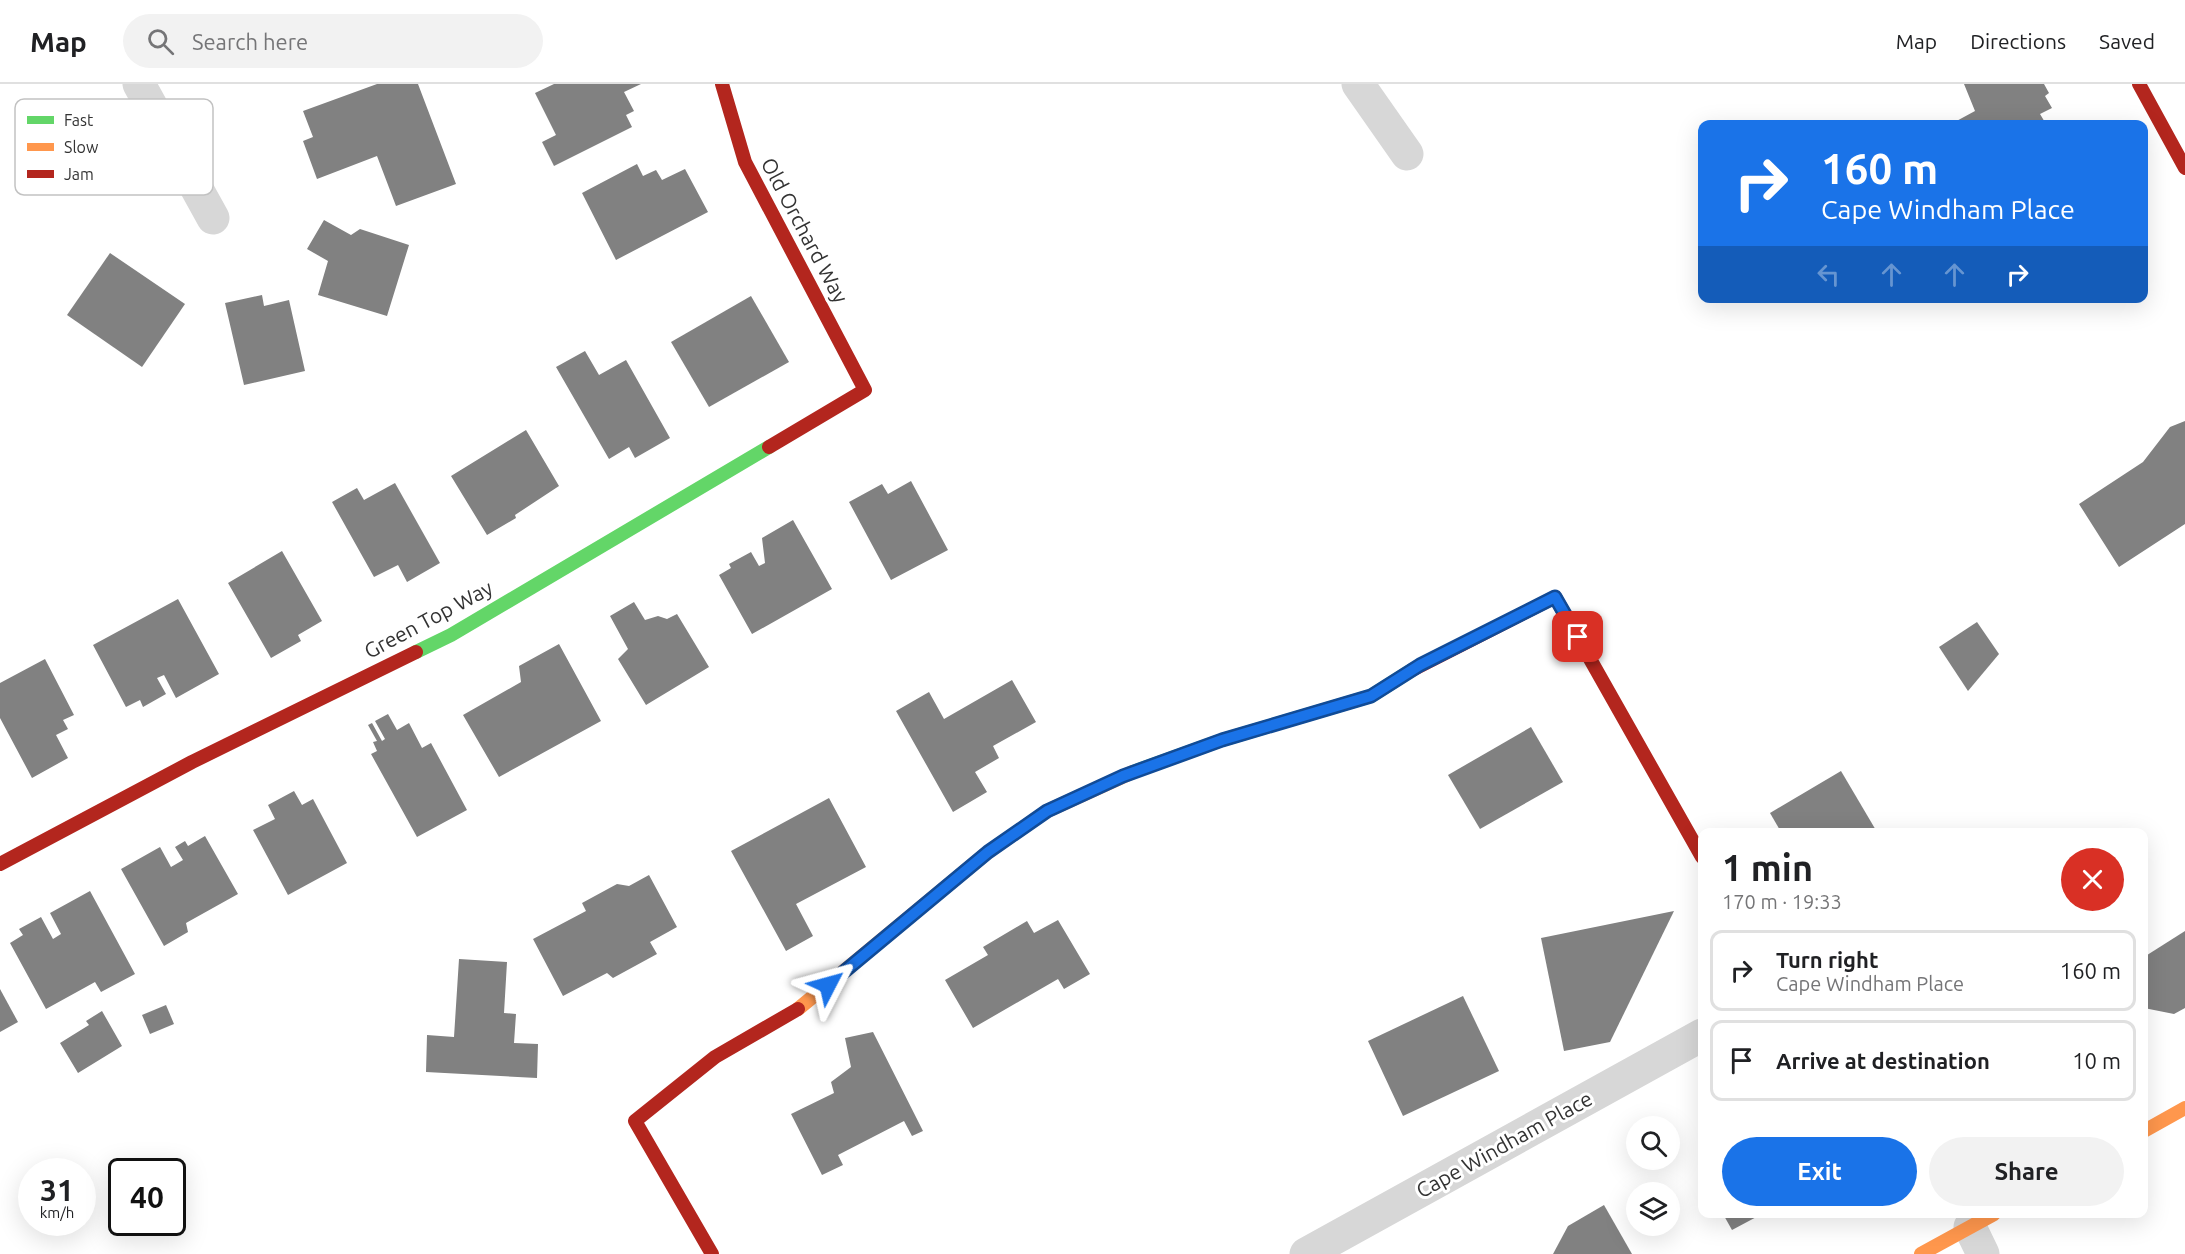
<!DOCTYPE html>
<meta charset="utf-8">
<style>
body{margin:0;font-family:Ubuntu,sans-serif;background:#f2f2f2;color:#202124;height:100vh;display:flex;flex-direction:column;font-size:22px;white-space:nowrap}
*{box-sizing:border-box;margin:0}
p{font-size:20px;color:#757577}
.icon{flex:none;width:33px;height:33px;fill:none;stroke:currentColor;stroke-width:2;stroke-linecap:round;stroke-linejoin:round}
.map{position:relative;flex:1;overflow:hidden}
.sheet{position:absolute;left:1698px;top:744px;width:450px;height:390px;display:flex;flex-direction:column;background:#fff;border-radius:12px;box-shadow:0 6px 24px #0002}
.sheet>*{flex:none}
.banner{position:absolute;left:1698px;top:36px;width:450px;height:183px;border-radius:12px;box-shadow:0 6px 24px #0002;background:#1a73e8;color:#fff;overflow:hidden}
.tools{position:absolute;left:1626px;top:1032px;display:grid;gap:12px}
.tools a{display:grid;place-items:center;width:54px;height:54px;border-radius:50%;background:#fff;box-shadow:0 6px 24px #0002;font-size:30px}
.speed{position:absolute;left:18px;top:1074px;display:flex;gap:12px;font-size:30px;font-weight:700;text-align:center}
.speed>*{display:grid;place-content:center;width:78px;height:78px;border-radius:50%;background:#fff;box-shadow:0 6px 24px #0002;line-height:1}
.speed small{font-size:15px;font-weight:400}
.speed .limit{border:3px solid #111;border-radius:9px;background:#fff;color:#111}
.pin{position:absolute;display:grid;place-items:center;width:51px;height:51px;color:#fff;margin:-26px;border-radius:12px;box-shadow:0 3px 9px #0006}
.me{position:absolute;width:66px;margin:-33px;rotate:51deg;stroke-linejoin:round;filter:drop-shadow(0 0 4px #0008)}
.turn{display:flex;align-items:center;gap:21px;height:126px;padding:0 24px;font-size:27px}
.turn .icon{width:78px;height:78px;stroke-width:2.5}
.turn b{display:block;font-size:42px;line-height:51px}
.lanes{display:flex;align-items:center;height:57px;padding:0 24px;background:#0003;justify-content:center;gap:30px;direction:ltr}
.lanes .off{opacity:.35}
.round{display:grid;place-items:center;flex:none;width:63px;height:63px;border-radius:32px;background:#f2f2f2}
.headline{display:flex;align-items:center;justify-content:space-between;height:102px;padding:0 24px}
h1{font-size:36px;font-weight:700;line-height:45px}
.primary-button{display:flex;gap:12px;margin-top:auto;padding:12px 24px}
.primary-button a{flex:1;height:69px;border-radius:36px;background:#1a73e8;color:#fff;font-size:24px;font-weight:700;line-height:69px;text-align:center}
.primary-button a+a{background:#f2f2f2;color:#202124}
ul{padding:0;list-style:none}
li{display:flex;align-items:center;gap:18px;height:81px;margin:0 12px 9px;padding:0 12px;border:3px solid #e0e0e0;border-radius:12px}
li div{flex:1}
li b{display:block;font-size:22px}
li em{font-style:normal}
header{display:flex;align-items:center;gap:36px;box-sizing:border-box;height:84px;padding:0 30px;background:#fff;border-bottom:2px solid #e0e0e0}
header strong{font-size:28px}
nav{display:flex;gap:33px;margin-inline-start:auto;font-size:21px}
.search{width:420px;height:54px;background:#f2f2f2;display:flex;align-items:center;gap:15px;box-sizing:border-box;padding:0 21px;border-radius:33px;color:#757577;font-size:22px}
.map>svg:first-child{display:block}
.building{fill:#818181}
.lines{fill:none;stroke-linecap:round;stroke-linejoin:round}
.street{stroke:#d7d7d7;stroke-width:33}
.fast{stroke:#63d668;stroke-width:14}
.slow{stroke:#ff974d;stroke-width:14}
.jam{stroke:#b3261e;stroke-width:14}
.route-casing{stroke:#114b97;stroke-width:15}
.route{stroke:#1a73e8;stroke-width:10}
.labels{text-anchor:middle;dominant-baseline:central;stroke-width:6;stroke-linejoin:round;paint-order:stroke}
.street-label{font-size:21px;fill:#333;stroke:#fff}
.key{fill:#fff;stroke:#c2c2c2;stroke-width:1.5}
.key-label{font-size:16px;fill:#333}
</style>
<header>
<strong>Map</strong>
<div class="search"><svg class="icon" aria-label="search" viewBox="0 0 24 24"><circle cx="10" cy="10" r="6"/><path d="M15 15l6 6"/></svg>Search here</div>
<nav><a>Map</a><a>Directions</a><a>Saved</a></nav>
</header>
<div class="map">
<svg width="2185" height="1170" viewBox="0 0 2185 1170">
<rect width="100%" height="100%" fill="#fff"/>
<g class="building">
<polygon points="377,0 418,0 456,100 396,122 377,72 317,95 303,57 313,53 303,27"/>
<polygon points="554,0 641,0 624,8 634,27 626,31 632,43 554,82 542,58 556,51 535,9"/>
<polygon points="1964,0 2044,0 2049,9 2045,12 2052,24 2040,30 2046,40 1951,40 1975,27"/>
<polygon points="637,80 643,92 656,86 662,96 685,85 708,128 616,176 582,109"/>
<polygon points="324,136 351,151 360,145 409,161 387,232 318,211 328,177 307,165"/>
<polygon points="110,169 185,220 142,283 67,231"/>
<polygon points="262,211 264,222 289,216 305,287 244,301 225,219"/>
<polygon points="751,212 789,278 709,323 671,258"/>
<polygon points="585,267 599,291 626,276 670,354 635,374 629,363 609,375 556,283"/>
<polygon points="2185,337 2185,440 2119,483 2079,420 2143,378 2170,343"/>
<polygon points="526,346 559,402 515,431 516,434 487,451 451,392"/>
<polygon points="911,397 948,466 891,496 849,418 882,400 888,410"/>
<polygon points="395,399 440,479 407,498 398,481 374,493 332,418 357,404 364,416"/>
<polygon points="793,436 832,505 752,550 719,491 731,484 729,480 751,468 759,482 765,479 762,454"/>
<polygon points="282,467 322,537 298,551 301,557 271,574 228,499"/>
<polygon points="178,515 219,590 176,614 164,591 157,594 166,610 143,623 140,616 126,623 93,561"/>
<polygon points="634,518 645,536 658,532 667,535 677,530 709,583 646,621 618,575 628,565 610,532"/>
<polygon points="1977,538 1999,570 1968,607 1939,563"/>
<polygon points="559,560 601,637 499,693 463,631 521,598 519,582"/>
<polygon points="45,575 74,631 63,636 68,645 56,651 68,674 32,694 0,634 0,599"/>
<polygon points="1012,596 1036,638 993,662 999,674 975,688 987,708 953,728 896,627 929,608 944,635"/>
<polygon points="388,630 397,646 409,639 422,664 431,659 467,726 417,753 371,670 377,667 373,658 377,657 368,641 372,639 382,657 385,655 375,637"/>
<polygon points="1531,643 1563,698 1480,745 1448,691"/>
<polygon points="1841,687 1877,748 1781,748 1770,729"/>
<polygon points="294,707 302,721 313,715 347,779 288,811 253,746 275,735 268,721"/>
<polygon points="829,714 866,783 796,820 813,852 786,867 731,767"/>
<polygon points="205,752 238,810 186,839 188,848 164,862 121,785 160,763 171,783 183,776 175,763 185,757 188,762"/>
<polygon points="649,791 677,843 650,858 657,870 613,894 607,889 563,912 533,855 586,827 582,819 617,800 629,802"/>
<polygon points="90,807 135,890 101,908 95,898 46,925 10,859 23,851 19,845 41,833 53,855 61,850 50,829"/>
<polygon points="1674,827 1610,958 1564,967 1541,854"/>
<polygon points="1058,836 1090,890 1064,905 1058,895 973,944 945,896 988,871 983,863 1027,837 1034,849"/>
<polygon points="2185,847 2185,924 2174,930 2144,924 2144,873"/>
<polygon points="459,875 507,878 504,929 516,930 514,959 538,960 537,994 426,988 427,951 454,953"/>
<polygon points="0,905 18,938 0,948"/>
<polygon points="1463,912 1499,987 1403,1032 1368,957"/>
<polygon points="166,921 174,940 150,950 142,931"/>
<polygon points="102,927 122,962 78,989 60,959 89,941 86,937"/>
<polygon points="873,948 923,1047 912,1052 904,1037 838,1071 843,1081 822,1091 791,1030 834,1009 831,998 851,983 845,954"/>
<polygon points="1604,1121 1632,1170 1553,1170 1568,1142"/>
<polygon points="1723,1130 1762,1130 1732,1146"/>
</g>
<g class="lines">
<g class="street">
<polyline points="139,0 213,134"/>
<polyline points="1358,0 1407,70"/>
<polyline points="1970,1143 1983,1170"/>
<polyline points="1306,1170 1702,951"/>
</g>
<g class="fast">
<polyline points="416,568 451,551 769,363"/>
<polyline points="1133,688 1222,656 1371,612 1412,586"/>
</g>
<g class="slow">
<polyline points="798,925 988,768 1047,727 1133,688"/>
<polyline points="2144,1047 2185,1024"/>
<polyline points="1921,1170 1994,1130"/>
</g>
<g class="jam">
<polyline points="722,0 745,78 865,306 769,363"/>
<polyline points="2139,0 2185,84"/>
<polyline points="1412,586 1555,513 1702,773"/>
<polyline points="0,780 192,678 416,568"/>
<polyline points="712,1170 635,1037 715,973 798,925"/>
</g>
</g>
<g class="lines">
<g class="route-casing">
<polyline id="route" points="828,901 988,768 1047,727 1123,692 1222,656 1371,612 1420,581 1555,513 1578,553"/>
</g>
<use href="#route" class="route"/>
</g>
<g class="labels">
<g class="street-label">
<text transform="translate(805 146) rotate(62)">Old Orchard Way</text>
<text transform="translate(428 535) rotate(-28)">Green Top Way</text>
<text transform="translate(1504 1060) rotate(-29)">Cape Windham Place</text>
</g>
</g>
<rect x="15" y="15" width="198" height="96" rx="9" class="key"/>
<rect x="27" y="32" width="27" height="8" fill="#63d668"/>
<rect x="27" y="59" width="27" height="8" fill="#ff974d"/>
<rect x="27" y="86" width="27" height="8" fill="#b3261e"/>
<g class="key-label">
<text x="64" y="42">Fast</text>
<text x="64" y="69">Slow</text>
<text x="64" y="96">Jam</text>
</g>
</svg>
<div class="tools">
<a><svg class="icon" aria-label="search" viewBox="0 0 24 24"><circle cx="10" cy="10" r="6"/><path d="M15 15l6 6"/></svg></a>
<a><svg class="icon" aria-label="layers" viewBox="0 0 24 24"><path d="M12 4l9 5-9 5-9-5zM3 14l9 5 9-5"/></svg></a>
</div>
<div class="speed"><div>31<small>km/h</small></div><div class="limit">40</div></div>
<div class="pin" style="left:1578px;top:553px;background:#d93025"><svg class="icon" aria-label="arrive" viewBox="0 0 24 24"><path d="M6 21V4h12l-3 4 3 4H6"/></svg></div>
<svg class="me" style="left:828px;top:901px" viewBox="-20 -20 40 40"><path d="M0-17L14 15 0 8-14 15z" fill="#1a73e8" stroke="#fff" stroke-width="4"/></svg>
<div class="banner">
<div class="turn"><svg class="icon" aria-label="right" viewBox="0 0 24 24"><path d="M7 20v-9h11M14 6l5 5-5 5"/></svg><div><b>160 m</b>Cape Windham Place</div></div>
<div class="lanes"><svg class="icon off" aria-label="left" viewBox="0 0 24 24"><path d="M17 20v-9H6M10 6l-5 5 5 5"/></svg><svg class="icon off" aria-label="ahead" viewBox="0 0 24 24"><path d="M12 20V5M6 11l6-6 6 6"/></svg><svg class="icon off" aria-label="ahead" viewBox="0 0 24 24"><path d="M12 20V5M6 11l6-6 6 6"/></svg><svg class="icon" aria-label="right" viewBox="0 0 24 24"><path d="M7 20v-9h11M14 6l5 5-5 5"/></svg></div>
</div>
<section class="sheet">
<div class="headline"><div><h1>1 min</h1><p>170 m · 19:33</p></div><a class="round" style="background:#d93025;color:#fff"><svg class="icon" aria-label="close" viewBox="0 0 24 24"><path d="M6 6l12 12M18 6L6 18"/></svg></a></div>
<ul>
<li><svg class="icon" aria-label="right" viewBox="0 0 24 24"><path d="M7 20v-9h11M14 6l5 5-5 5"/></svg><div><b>Turn right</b><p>Cape Windham Place</p></div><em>160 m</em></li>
<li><svg class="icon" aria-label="arrive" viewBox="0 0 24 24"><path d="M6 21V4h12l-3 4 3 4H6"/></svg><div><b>Arrive at destination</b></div><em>10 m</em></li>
</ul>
<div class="primary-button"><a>Exit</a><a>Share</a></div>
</section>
</div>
